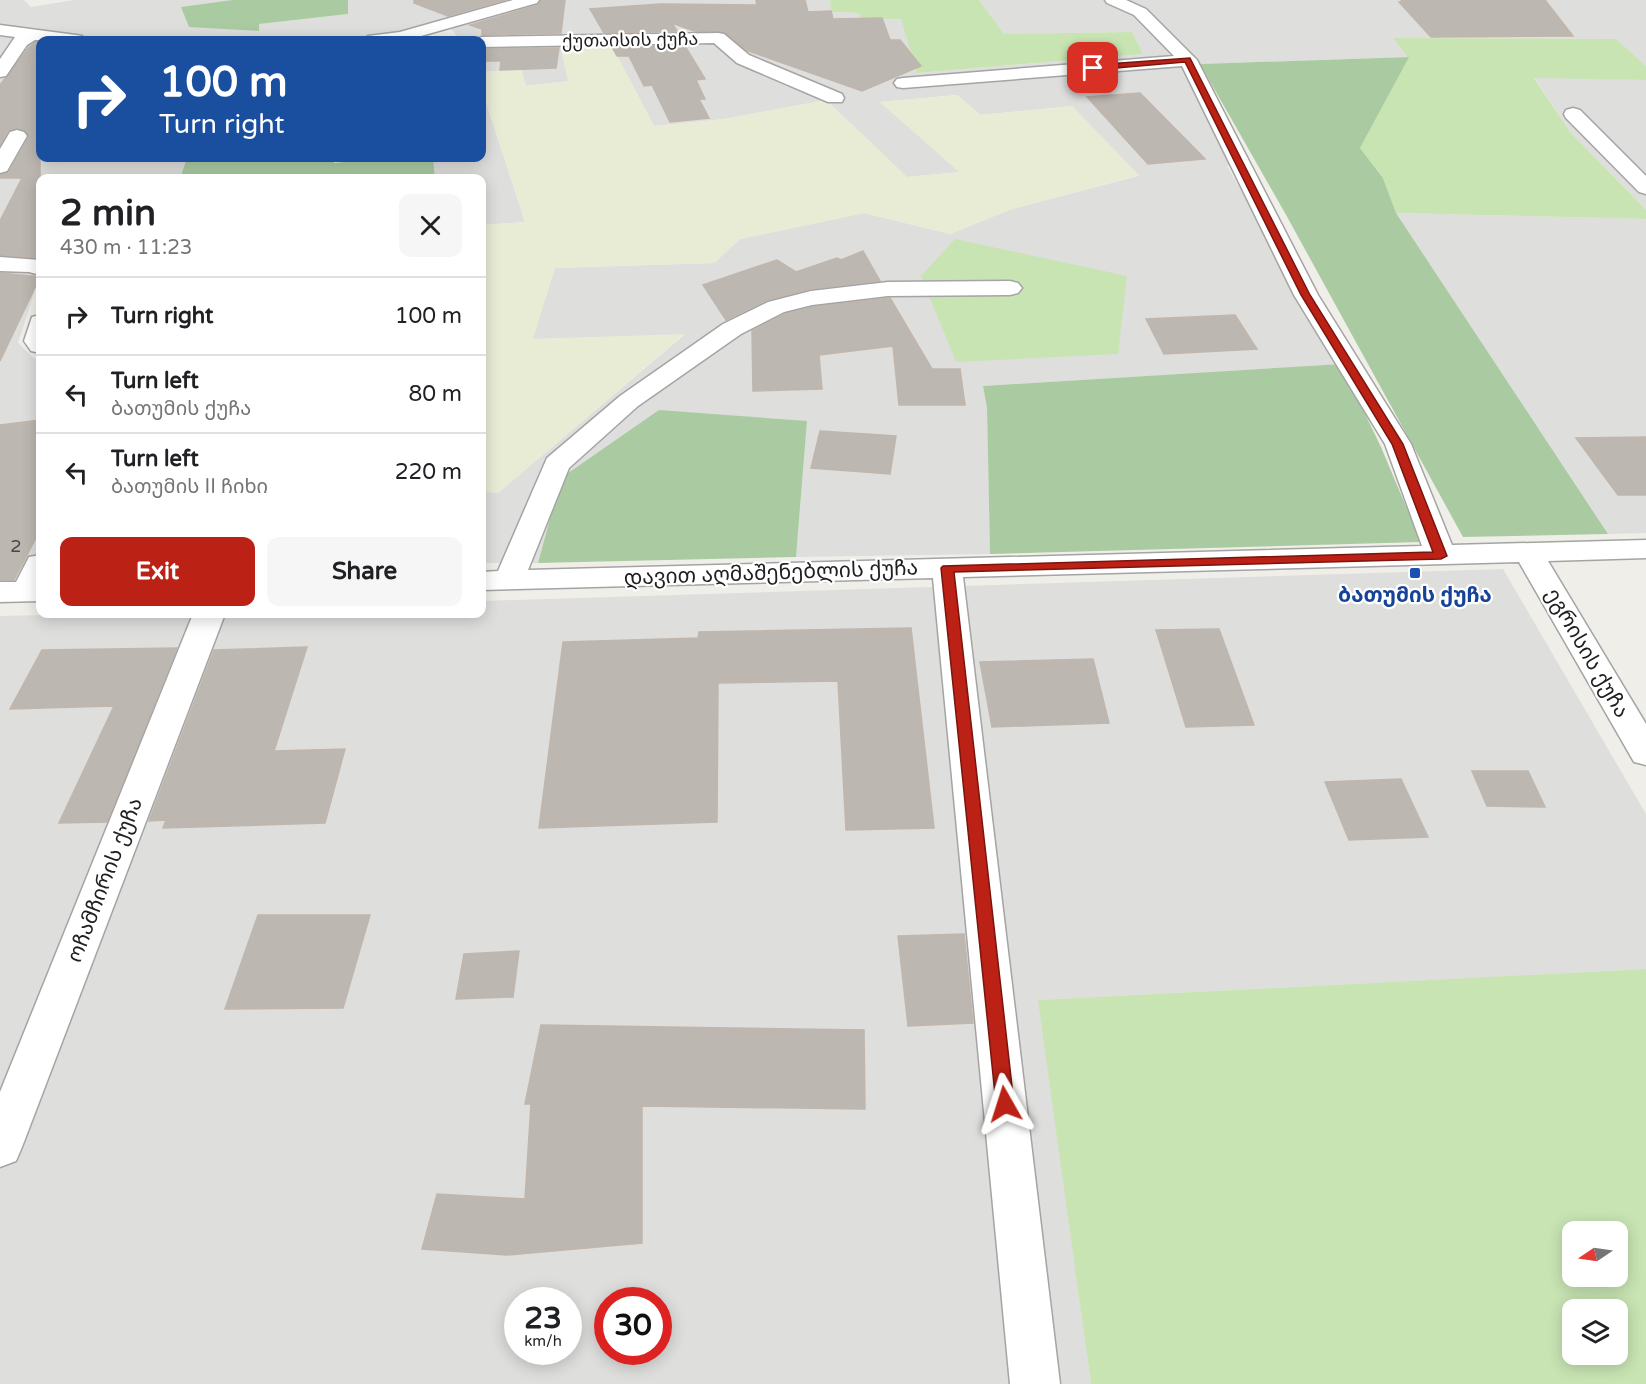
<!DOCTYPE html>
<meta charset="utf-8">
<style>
body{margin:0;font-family:"Varela Round","Noto Sans Georgian",sans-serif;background:#f6f6f6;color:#202124;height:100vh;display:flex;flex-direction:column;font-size:22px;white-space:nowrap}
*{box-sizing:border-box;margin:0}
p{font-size:20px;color:#757577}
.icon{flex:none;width:33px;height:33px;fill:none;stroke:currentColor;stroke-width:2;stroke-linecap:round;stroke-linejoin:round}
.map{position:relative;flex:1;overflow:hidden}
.drawer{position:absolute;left:36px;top:174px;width:450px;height:444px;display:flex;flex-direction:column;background:#fff;border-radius:12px;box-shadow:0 3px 15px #0003}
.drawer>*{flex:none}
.top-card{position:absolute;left:36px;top:36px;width:450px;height:126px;border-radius:12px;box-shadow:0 3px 15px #0003;background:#1a4fa0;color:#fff;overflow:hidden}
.needle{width:39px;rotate:257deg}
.fabs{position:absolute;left:1562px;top:1221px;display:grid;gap:12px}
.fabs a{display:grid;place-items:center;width:66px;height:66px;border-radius:12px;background:#fff;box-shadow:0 3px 15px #0003;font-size:30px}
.speed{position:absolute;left:504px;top:1287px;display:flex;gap:12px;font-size:30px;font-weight:700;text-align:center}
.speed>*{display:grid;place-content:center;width:78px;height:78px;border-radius:50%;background:#fff;box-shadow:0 3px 15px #0003;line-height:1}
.speed small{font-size:15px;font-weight:400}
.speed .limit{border:9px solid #d22;background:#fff;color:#111}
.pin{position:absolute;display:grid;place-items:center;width:51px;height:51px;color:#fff;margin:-26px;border-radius:12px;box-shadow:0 3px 9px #0006}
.me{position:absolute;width:66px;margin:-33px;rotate:354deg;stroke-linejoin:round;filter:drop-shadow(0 0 4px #0008)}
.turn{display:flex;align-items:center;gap:21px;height:126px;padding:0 24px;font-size:27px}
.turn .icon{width:78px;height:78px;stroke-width:2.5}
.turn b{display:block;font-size:42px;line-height:51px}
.round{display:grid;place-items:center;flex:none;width:63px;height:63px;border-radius:12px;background:#f6f6f6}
.headline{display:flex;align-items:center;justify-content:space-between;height:102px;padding:0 24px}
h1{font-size:36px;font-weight:700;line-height:45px}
.button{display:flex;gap:12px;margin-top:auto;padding:12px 24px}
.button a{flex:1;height:69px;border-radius:12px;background:#bc2115;color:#fff;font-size:24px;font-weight:700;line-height:69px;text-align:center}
.button a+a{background:#f6f6f6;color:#202124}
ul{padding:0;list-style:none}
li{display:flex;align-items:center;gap:18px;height:78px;padding:0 24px;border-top:2px solid #e0e0e0}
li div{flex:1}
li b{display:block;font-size:22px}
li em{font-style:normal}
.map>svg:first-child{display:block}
.residential{fill:#dededd;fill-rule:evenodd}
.farmland{fill:#e9ecd5}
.grass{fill:#c8e4b3;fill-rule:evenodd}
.forest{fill:#aacba1}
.building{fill:#bdb7b1;stroke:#c0b6ac;stroke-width:1.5}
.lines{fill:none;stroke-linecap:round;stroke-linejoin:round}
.minor-casing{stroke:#a4a4a4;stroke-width:3}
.minor{fill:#fff;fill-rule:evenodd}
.route{fill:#bc2115;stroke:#7a150e;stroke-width:1.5}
.transit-dot{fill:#1a4fb4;stroke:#fff;stroke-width:2}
.labels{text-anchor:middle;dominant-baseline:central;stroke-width:4.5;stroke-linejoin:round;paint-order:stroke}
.far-street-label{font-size:18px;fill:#202020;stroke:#fff}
.number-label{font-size:18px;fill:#474644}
.street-label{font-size:21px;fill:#202020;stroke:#fff}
.transit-label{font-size:21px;font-weight:bold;fill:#164399;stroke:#fff}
</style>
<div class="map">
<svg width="1646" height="1384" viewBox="0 0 1646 1384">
<rect width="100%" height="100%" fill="#f0eee8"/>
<g class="residential">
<polygon points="0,0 24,0 31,7 74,0 232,0 181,7 259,31 258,24 348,14 348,0 522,0 450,21 358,40 103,40 72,34 0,28"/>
<polygon points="540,0 830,0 831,12 859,13 862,20 901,19 918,73 1143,54 1132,32 1004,34 979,0 1108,0 1128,12 1167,44 1238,164 1227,166 1341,364 983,386 987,408 990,554 796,557 807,421 561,478 538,563 482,563 482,491 498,493 684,335 532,339 555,268 714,263 740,239 864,213 950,234 1012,209 1138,176 1072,106 980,115 957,95 880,102 960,172 907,177 826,100 724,119 654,126 612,46 561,45 569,81 526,86 521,69 482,72 482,40 460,40 448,25"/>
<polygon points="1121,0 1646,0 1646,66 1615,39 1393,38 1409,57 1200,64 1143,11"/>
<polygon points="0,35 40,41 40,158 187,158 180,178 40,178 40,261 0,259"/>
<polygon points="1534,77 1646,80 1646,210 1570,132"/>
<polygon points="482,90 525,222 482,225 482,178 435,178 433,158 482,158"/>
<polygon points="1396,213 1646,219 1646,533 1608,534"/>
<polygon points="0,270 40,274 18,343 40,364 40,553 34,568 0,569"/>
<path d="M 1503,569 L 1646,814 L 1646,969 L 1039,1000 L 1091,1384 L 0,1384 L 0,616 L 85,614 L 482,614 L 482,601 ZM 518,1300 L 568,1300 L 568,1352 L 518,1352 ZM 608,1300 L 658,1300 L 658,1352 L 608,1352 Z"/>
</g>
<polygon class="farmland" points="560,45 612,46 654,126 724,119 826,100 907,177 959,172 880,102 957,95 981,115 1072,106 1139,175 1012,209 950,234 864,213 740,239 714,263 555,268 533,339 684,334 498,493 482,491 482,225 525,222 482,90 482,72 521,69 526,86 568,81"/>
<g class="grass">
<polygon points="830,0 979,0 1004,34 1132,32 1143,54 917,73 901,19 862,20 859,13 831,12"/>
<polygon points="1393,38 1616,39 1646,66 1646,80 1534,78 1570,132 1646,210 1646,219 1396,213 1383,178 1360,148 1408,57"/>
<polygon points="955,239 1127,276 1118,354 956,362 921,276"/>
<path d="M 1646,969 L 1646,1384 L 1091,1384 L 1038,1000 ZM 1572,1232 L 1617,1232 L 1617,1276 L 1572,1276 ZM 1572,1310 L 1617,1310 L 1617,1354 L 1572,1354 Z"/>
</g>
<g class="forest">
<polygon points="232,0 348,0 348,14 259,24 259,31 189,27 181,7"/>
<polygon points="1409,57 1360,148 1383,178 1396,213 1608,534 1463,537 1285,213 1200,64"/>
<polygon points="187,158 334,158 334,163 391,158 433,158 435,178 180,178"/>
<polygon points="1341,364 1381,447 1421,542 990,554 987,408 983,386"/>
<polygon points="659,410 807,421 796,557 538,563 561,478"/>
</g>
<g class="building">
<polygon points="414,0 505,0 448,16 414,3"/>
<polygon points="541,0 565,0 561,33 482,35 482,29 470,25 538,5"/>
<polygon points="756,0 805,0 808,12 831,11 833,19 882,18 890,40 900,40 921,66 862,91 746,50 724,32 694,31 672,23 677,31 604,33 590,9 660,4 757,5"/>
<polygon points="1401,0 1545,0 1573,36 1431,37 1399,2 1403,2"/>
<polygon points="36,42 40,42 40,258 0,255 0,221 22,178 0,178 0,175 9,172 29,137 26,131 16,128 8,131 0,145 0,85 29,47"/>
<polygon points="685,46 705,79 696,80 705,99 699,99 709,118 670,122 652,85 644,86 629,56 617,56 612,47"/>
<polygon points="559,48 556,68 500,70 501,61 482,61 482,49"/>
<polygon points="1140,93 1205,159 1148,164 1087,97"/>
<polygon points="863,251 880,281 810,289 767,300 726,320 703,285 777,260 796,272 837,258 841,260"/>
<polygon points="0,273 40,277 0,361"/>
<polygon points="890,298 932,369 960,369 965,405 899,405 893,346 819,355 822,389 753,391 752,331 785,314 812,307"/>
<polygon points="1235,315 1257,349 1164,354 1146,319"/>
<polygon points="40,420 40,530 14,580 0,580 0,425"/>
<polygon points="820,431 896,436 890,474 811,468"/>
<polygon points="1646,437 1646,495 1618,495 1576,438"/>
<polygon points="911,628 934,828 846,830 838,681 718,683 717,822 539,828 563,642 698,638 699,632"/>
<polygon points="1219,629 1254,725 1186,727 1156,630"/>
<polygon points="307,647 274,751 345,749 325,823 163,828 166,820 149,821 214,650"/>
<polygon points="177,648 107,822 59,823 114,706 10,709 42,650"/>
<polygon points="1093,659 1109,723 992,727 980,662"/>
<polygon points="1472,771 1528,771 1545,807 1487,806"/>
<polygon points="1401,779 1428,837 1349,840 1325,782"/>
<polygon points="258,915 370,915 343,1008 225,1009"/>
<polygon points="964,934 973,1023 908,1026 898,936"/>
<polygon points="519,951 513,997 456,999 464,954"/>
<polygon points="541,1025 864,1030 865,1109 642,1106 642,1243 507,1255 422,1249 437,1194 525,1199 531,1104 525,1104"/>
</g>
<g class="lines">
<g class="minor-casing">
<g id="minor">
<polygon points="513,0 539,0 537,3 407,40 365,40 368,36 400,32"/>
<polygon points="1105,0 1126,0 1146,9 1197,60 1318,295 1411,444 1452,545 1646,540 1646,558 1548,561 1646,724 1646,765 1634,762 1519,562 963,577 1060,1384 1010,1384 933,578 482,590 482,572 498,571 547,458 620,396 723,324 768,302 811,291 888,282 1010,281 1018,283 1022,288 1018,293 1010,295 888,296 812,305 784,312 741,334 638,406 569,468 528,570 1422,546 1385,444 1294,295 1182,66 903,88 897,87 894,83 897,79 903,78 1174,56 1134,15 1107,3"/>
<polygon points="0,25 76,35 82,36 85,40 35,40 27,45 6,76 0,77 0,59 15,37 0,35"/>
<polygon points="718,33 724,34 749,55 842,94 844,98 842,102 828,102 737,63 714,43 482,47 482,40 474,40 482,37"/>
<polygon points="1573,108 1580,110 1646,176 1646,194 1639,192 1566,118 1564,114 1566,110"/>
<polygon points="17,130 24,132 27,136 7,171 0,173 0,149 10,132"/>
<polygon points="0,257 40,260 40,275 29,272 0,271"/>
<polygon points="40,315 40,353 31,351 24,341 32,317"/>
<polygon points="40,555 40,601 0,602 0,582 16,582 29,557"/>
<polygon points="193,614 225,614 22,1147 16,1161 0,1167 0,1092"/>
</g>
</g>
<use href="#minor" class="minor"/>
</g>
<polygon class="route" points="1190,58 1310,295 1403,444 1447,556 1441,559 954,572 1014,1104 1011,1110 1005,1112 999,1110 996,1104 941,568 943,566 1433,552 1392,444 1301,295 1185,62 1093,70 1089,68 1093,65"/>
<rect class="transit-dot" x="1409" y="567" width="12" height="12" rx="3"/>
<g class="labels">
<g class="far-street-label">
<text transform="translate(630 40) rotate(-1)">ქუთაისის ქუჩა</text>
</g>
<g class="number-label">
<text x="16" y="546">2</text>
</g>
<g class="street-label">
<text transform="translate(771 573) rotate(-2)">დავით აღმაშენებლის ქუჩა</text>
<text transform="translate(1587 653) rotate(60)">ეგრისის ქუჩა</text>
<text transform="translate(105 880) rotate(-69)">ოჩამჩირის ქუჩა</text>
</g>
<g class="transit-label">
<text x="1415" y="595">ბათუმის ქუჩა</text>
</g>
</g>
</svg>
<div class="fabs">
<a><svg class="needle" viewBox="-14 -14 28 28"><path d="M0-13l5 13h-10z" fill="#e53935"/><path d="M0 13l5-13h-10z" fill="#757577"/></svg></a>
<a><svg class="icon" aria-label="layers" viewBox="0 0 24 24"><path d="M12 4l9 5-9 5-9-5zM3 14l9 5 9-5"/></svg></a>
</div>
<div class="speed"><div>23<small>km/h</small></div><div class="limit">30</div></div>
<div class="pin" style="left:1093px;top:68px;background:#d93025"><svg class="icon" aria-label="arrive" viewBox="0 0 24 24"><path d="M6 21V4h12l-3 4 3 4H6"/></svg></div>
<svg class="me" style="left:1005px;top:1104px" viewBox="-20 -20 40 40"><path d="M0-17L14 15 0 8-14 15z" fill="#bc2115" stroke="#fff" stroke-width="4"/></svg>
<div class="top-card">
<div class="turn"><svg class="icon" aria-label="right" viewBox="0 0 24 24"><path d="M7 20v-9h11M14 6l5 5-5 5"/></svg><div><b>100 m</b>Turn right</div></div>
</div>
<section class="drawer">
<div class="headline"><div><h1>2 min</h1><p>430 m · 11:23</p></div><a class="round"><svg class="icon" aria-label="close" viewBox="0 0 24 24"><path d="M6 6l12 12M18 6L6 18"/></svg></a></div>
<ul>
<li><svg class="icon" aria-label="right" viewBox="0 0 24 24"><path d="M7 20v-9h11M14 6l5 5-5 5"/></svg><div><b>Turn right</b></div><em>100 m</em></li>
<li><svg class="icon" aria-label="left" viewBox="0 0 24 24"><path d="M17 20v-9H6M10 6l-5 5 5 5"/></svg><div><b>Turn left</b><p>ბათუმის ქუჩა</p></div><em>80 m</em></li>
<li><svg class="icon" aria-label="left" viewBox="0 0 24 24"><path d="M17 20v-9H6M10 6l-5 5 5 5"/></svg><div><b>Turn left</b><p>ბათუმის II ჩიხი</p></div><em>220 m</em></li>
</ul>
<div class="button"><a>Exit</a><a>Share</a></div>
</section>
</div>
